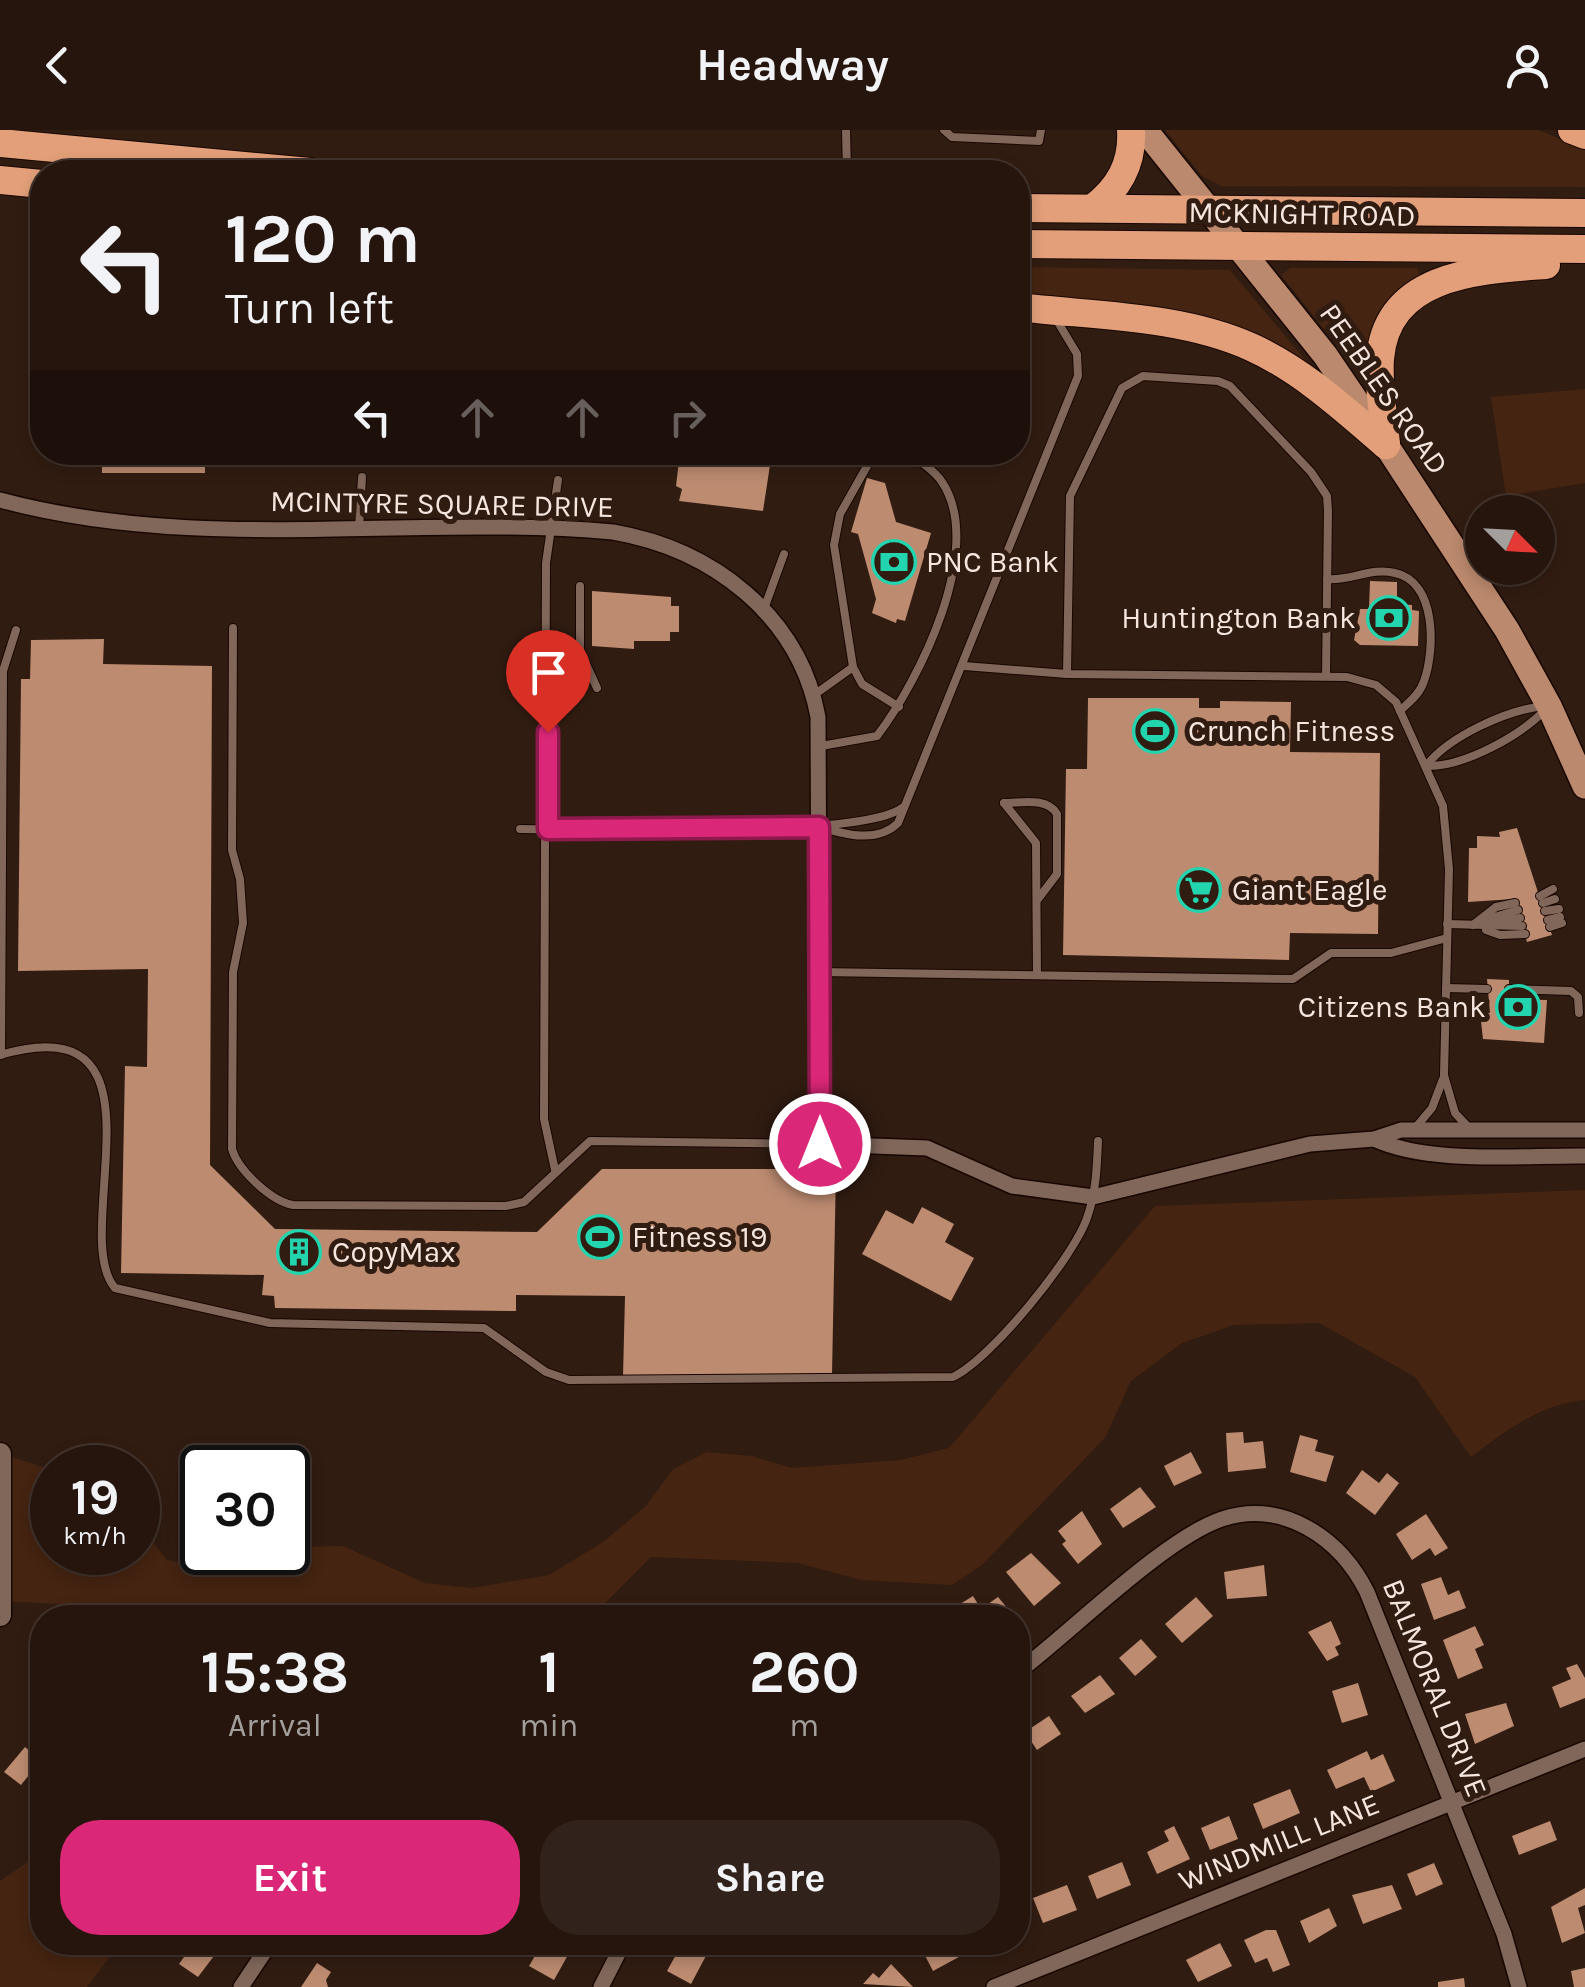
<!DOCTYPE html>
<style>
body{margin:0;font-family:Karla,sans-serif;background:#31221b;color:#f1f3f6;height:100vh;display:flex;flex-direction:column;font-size:38px;white-space:nowrap}
*{box-sizing:border-box;margin:0}
p{font-size:32px;color:#a39f9d}
.icon{flex:none;width:55px;height:55px;fill:none;stroke:currentColor;stroke-width:2;stroke-linecap:round;stroke-linejoin:round}
.map{position:relative;flex:1;overflow:hidden}
.drawer{position:absolute;left:30px;top:1475px;width:1000px;height:350px;display:flex;flex-direction:column;background:#25150d;border-radius:40px;box-shadow:0 5px 15px #0003,0 0 0 2px #42342e}
.drawer>*{flex:none}
.guide{position:absolute;left:30px;top:30px;width:1000px;height:305px;border-radius:40px;box-shadow:0 5px 15px #0003,0 0 0 2px #42342e;background:#25150d;color:#f1f3f6;overflow:hidden}
.needle{width:65px;rotate:114deg}
.controls{position:absolute;left:1465px;top:365px;display:grid;gap:20px}
.controls a{display:grid;place-items:center;width:90px;height:90px;border-radius:50%;background:#25150d;box-shadow:0 5px 15px #0003,0 0 0 2px #42342e;font-size:50px}
.speed{position:absolute;left:30px;top:1315px;display:flex;gap:20px;font-size:50px;font-weight:700;text-align:center}
.speed>*{display:grid;place-content:center;width:130px;height:130px;border-radius:50%;background:#25150d;box-shadow:0 5px 15px #0003,0 0 0 2px #42342e;line-height:1}
.speed small{font-size:25px;font-weight:400}
.speed .limit{border:5px solid #111;border-radius:15px;background:#fff;color:#111}
.pin{position:absolute;display:grid;place-items:center;width:85px;height:85px;color:#fff;margin:-102px -42px;border-radius:50% 50% 50% 0;rotate:-45deg;box-shadow:0 0 10px #0007}
.pin .icon{rotate:45deg}
.me{position:absolute;width:110px;margin:-55px;rotate:0deg;stroke-linejoin:round;filter:drop-shadow(0 0 8px #0008)}
.turn{display:flex;align-items:center;gap:35px;height:210px;padding:0 30px;font-size:45px}
.turn .icon{width:130px;height:130px;stroke-width:2.5}
.turn b{display:block;font-size:70px;line-height:85px}
.lanes{display:flex;align-items:center;height:95px;padding:0 30px;background:#0003;justify-content:center;gap:50px;direction:ltr}
.lanes .off{opacity:.35}
.eta{display:flex;justify-content:space-evenly;align-items:center;height:170px;text-align:center}
.eta b{font-size:60px;font-weight:700;line-height:70px}
.cta{display:flex;gap:20px;margin-top:auto;padding:20px 30px}
.cta a{flex:1;height:115px;border-radius:40px;background:#db2777;color:#fff;font-size:40px;font-weight:700;line-height:115px;text-align:center}
.cta a+a{background:#31221b;color:#f1f3f6}
header{display:flex;justify-content:space-between;align-items:center;height:130px;padding:0 30px;background:#25150d;font-size:45px;font-weight:700}
.map>svg:first-child{display:block}
.green{fill:#452411}
.building{fill:#bc8b70}
.lines{fill:none;stroke-linecap:round;stroke-linejoin:round}
.lane-casing{stroke:#180600;stroke-width:10}
.street-casing{stroke:#180600;stroke-width:18}
.secondary-casing{stroke:#180600;stroke-width:25}
.primary-casing{stroke:#180600;stroke-width:28}
.highway-casing{stroke:#180600;stroke-width:30}
.lane{stroke:#80675a;stroke-width:8}
.street{stroke:#80675a;stroke-width:15}
.secondary{stroke:#80675a;stroke-width:22}
.primary{stroke:#bb896d;stroke-width:25}
.highway{stroke:#e29f79;stroke-width:28}
.route-casing{stroke:#8e194d;stroke-width:25}
.route{stroke:#db2777;stroke-width:18}
.labels{text-anchor:middle;dominant-baseline:central;stroke-width:10;stroke-linejoin:round;paint-order:stroke}
.street-label{font-size:30px;fill:#f5e6df;stroke:#311c11}
.poi-label{font-size:30px;fill:#f5e6df;stroke:#311c11;text-anchor:start}
</style>
<header><svg class="icon" aria-label="back" viewBox="0 0 24 24"><path d="M15 5l-7 7 7 7"/></svg>Headway<svg class="icon" aria-label="person" viewBox="0 0 24 24"><circle cx="12" cy="8" r="4"/><path d="M4 21q1-7 8-7t8 7"/></svg></header>
<div class="map">
<svg width="1585" height="1857" viewBox="0 0 1585 1857">
<rect width="100%" height="100%" fill="#311c11"/>
<g class="green">
<polygon points="1165,0 1538,0 1585,19 1585,57 1221,56 1202,46"/>
<polygon points="1018,137 1230,140 1318,245 1018,165"/>
<polygon points="1290,138 1417,138 1420,146 1395,166 1365,250 1281,145"/>
<polygon points="1585,259 1585,353 1506,366 1491,267"/>
<path d="M 1585,1060 L 1585,1270 C 1541,1274 1505,1301 1471,1327 L 1415,1247 L 1319,1193 L 1234,1195 L 1182,1213 L 1131,1251 L 1105,1308 L 982,1435 L 952,1455 L 861,1450 L 798,1433 L 651,1427 L 591,1487 L 136,1488 L 136,1478 L 1,1471 L 0,1323 L 52,1340 L 52,1422 L 138,1422 L 138,1394 L 167,1430 L 237,1442 L 273,1439 L 294,1417 L 343,1416 L 425,1453 L 472,1458 L 549,1445 L 603,1412 L 646,1376 L 673,1339 L 707,1322 L 752,1326 L 791,1338 L 901,1330 L 949,1318 L 1155,1076 Z"/>
<polygon points="42,1722 42,1812 120,1813 87,1857 0,1857 0,1751"/>
</g>
<g class="building">
<rect x="102" y="322" width="103" height="21"/>
<polygon points="680,322 772,322 763,381 679,371 682,359 676,356"/>
<polygon points="867,348 885,353 896,392 931,403 905,491 897,489 896,493 872,483 876,469 858,404 851,402"/>
<polygon points="1370,451 1397,452 1397,474 1412,475 1412,480 1419,481 1418,516 1360,515 1354,510 1360,479 1369,479"/>
<polygon points="592,461 671,467 671,476 679,476 679,502 670,502 670,511 634,511 634,519 592,516"/>
<polygon points="104,509 103,534 212,536 210,1035 275,1099 537,1102 602,1039 836,1039 832,1245 623,1246 625,1166 516,1165 516,1181 275,1178 274,1166 262,1165 264,1145 121,1143 125,936 147,937 148,839 18,841 21,549 30,549 31,510"/>
<polygon points="1088,568 1199,568 1199,578 1220,578 1220,571 1291,572 1290,622 1380,623 1378,804 1290,803 1289,830 1063,825 1066,639 1087,639"/>
<polygon points="1517,698 1552,805 1527,812 1514,769 1468,772 1469,718 1477,718 1477,706 1500,707 1499,702"/>
<polygon points="1487,849 1509,850 1509,869 1547,870 1544,913 1483,909 1480,882 1490,883"/>
<polygon points="922,1077 954,1094 945,1112 974,1128 951,1171 862,1124 886,1080 913,1094"/>
<polygon points="1243,1302 1244,1313 1263,1311 1266,1338 1228,1342 1226,1303"/>
<polygon points="1300,1305 1318,1310 1315,1321 1334,1326 1326,1352 1290,1342"/>
<polygon points="1191,1322 1202,1343 1174,1356 1164,1336"/>
<polygon points="1362,1340 1379,1353 1387,1343 1399,1353 1375,1385 1346,1363"/>
<polygon points="1140,1357 1156,1377 1123,1398 1110,1379"/>
<polygon points="1082,1381 1102,1414 1078,1434 1062,1414 1066,1411 1058,1401"/>
<polygon points="1426,1384 1448,1418 1435,1426 1430,1418 1412,1430 1396,1404"/>
<polygon points="1031,1423 1061,1453 1034,1476 1006,1442"/>
<polygon points="1264,1435 1267,1466 1227,1469 1224,1442"/>
<polygon points="1441,1447 1448,1465 1459,1460 1466,1478 1434,1490 1421,1454"/>
<polygon points="973,1466 981,1479 998,1467 1013,1485 960,1488 957,1476"/>
<polygon points="1196,1467 1213,1486 1182,1513 1165,1494"/>
<polygon points="1331,1491 1341,1514 1335,1517 1339,1525 1327,1531 1308,1502"/>
<polygon points="1475,1496 1484,1515 1475,1519 1483,1538 1458,1549 1443,1510"/>
<polygon points="1141,1509 1157,1527 1135,1546 1119,1528"/>
<polygon points="1577,1534 1585,1548 1585,1568 1560,1578 1552,1557 1571,1549 1566,1538"/>
<polygon points="1100,1545 1115,1564 1085,1583 1071,1566"/>
<polygon points="1358,1553 1368,1585 1342,1593 1332,1561"/>
<polygon points="1506,1573 1514,1596 1475,1614 1465,1584"/>
<polygon points="1049,1586 1061,1604 1037,1620 1025,1602"/>
<polygon points="25,1617 41,1630 21,1655 4,1642"/>
<polygon points="1367,1621 1371,1630 1383,1624 1395,1651 1371,1662 1364,1647 1336,1659 1327,1640"/>
<polygon points="1290,1659 1300,1683 1263,1699 1253,1674"/>
<polygon points="1229,1686 1238,1709 1210,1720 1201,1698"/>
<polygon points="1550,1691 1557,1710 1519,1725 1512,1706"/>
<polygon points="1174,1696 1190,1729 1157,1744 1147,1722 1169,1711 1164,1701"/>
<polygon points="1122,1732 1131,1755 1097,1769 1088,1746"/>
<polygon points="1434,1733 1443,1754 1416,1766 1407,1744"/>
<polygon points="1067,1755 1077,1780 1043,1793 1033,1768"/>
<polygon points="1392,1755 1402,1779 1363,1794 1352,1765"/>
<polygon points="1585,1758 1585,1775 1578,1778 1585,1803 1562,1813 1551,1777"/>
<polygon points="1329,1778 1337,1796 1309,1813 1300,1791"/>
<polygon points="1266,1800 1276,1800 1290,1835 1273,1842 1267,1828 1255,1833 1244,1810"/>
<polygon points="195,1812 213,1812 220,1818 198,1847 179,1834"/>
<polygon points="543,1812 573,1816 554,1850 529,1836"/>
<polygon points="683,1812 708,1822 691,1854 667,1841"/>
<polygon points="918,1812 966,1812 970,1821 933,1841"/>
<polygon points="1220,1813 1232,1836 1198,1852 1186,1830"/>
<polygon points="317,1833 331,1842 326,1850 328,1857 301,1857"/>
<polygon points="891,1834 913,1857 863,1854 873,1843 879,1848"/>
<polygon points="1585,1838 1585,1857 1574,1857 1571,1841"/>
<polygon points="1464,1848 1465,1857 1438,1857 1438,1852"/>
</g>
<g class="lines">
<g class="lane-casing">
<g id="lane">
<polyline points="846,0 847,42"/>
<polyline points="944,0 952,7 1039,11 1041,0"/>
<polyline points="912,42 920,37 976,42"/>
<polyline points="359,399 362,347"/>
<path d="M 1327,449 C 1351,451 1371,437 1395,443 C 1437,452 1435,520 1424,551 C 1420,564 1409,572 1400,581"/>
<polyline points="580,456 580,521 597,558"/>
<polyline points="764,479 784,424"/>
<path d="M 233,498 L 232,720 L 240,749 L 243,793 L 233,842 L 232,1019 C 238,1040 271,1071 293,1075 L 506,1076 L 524,1072 L 590,1011 L 820,1014"/>
<polyline points="964,536 1067,544 1347,547 1376,555 1396,572 1443,676 1449,739 1444,945 1455,983 1470,999"/>
<polyline points="853,537 862,554 899,577"/>
<polyline points="1067,544 1070,366 1122,258 1143,246 1218,251 1230,256 1311,342 1327,366 1328,381 1326,546"/>
<polyline points="814,565 853,537 834,415 840,384 875,322"/>
<path d="M 821,616 L 877,606 C 919,551 986,418 942,352 C 934,340 918,330 906,322"/>
<path d="M 1426,636 C 1464,637 1520,606 1546,579"/>
<path d="M 1426,636 C 1449,606 1507,580 1544,576"/>
<polyline points="1004,673 1036,713 1037,845"/>
<path d="M 1004,673 C 1022,673 1047,667 1057,684 L 1057,744 L 1038,769"/>
<path d="M 819,697 C 844,704 877,714 898,693 L 1078,246 L 1077,224 L 1056,189"/>
<path d="M 520,699 C 585,699 861,709 902,678"/>
<polyline points="1540,766 1553,759"/>
<polyline points="1543,773 1555,769"/>
<polyline points="1545,781 1559,779"/>
<polyline points="1548,790 1560,787"/>
<polyline points="1481,791 1518,780"/>
<polyline points="1487,793 1520,788"/>
<polyline points="1447,794 1522,796"/>
<polyline points="1473,795 1496,777 1515,773"/>
<polyline points="1550,797 1562,793"/>
<polyline points="1486,800 1500,805 1525,804"/>
<polyline points="818,842 1293,849 1331,823 1391,823 1447,808"/>
<polyline points="1446,858 1487,859"/>
<polyline points="1509,859 1571,861 1578,867 1579,883"/>
<path d="M 0,925 C 179,872 67,1103 115,1158 L 270,1193 L 484,1198 L 546,1242 L 569,1250 L 953,1247 C 991,1229 1073,1128 1087,1088 C 1096,1063 1097,1037 1098,1011"/>
<polyline points="1,925 3,541 16,500"/>
<polyline points="1416,997 1432,978 1443,949"/>
<polyline points="555,1040 544,989 546,433 558,350"/>
</g>
</g>
<g class="street-casing">
<g id="street">
<path d="M 0,370 C 200,424 409,384 613,402 C 712,419 799,485 818,587 L 820,1014 L 927,1018 L 1012,1056 L 1093,1067 L 1310,1014 L 1374,1009 L 1401,1000 L 1585,1000"/>
<path d="M 1374,1009 C 1430,1035 1522,1025 1585,1026"/>
<path d="M 1018,1542 C 1070,1503 1165,1408 1222,1389 C 1283,1369 1340,1408 1367,1462 L 1504,1804 L 1519,1857"/>
<polyline points="241,1857 271,1812"/>
<polyline points="601,1857 624,1812"/>
<polyline points="994,1857 1585,1619"/>
</g>
</g>
<g class="secondary-casing">
<polyline id="secondary" points="0,1324 0,1485"/>
</g>
<g class="primary-casing">
<polyline id="primary" points="1145,0 1325,225 1386,315 1507,500 1549,576 1585,656"/>
</g>
<g class="highway-casing">
<g id="highway">
<polyline points="1572,0 1585,5"/>
<polyline points="0,13 310,42"/>
<polyline points="0,50 42,54"/>
<polyline points="1018,78 1585,83"/>
<path d="M 1093,78 C 1119,58 1133,34 1131,0"/>
<polyline points="1018,114 1585,119"/>
<path d="M 1018,177 C 1093,186 1180,185 1251,217 C 1302,240 1344,279 1386,315"/>
<path d="M 1386,315 C 1384,287 1378,257 1380,229 C 1387,143 1480,140 1546,135"/>
</g>
</g>
<use href="#lane" class="lane"/>
<use href="#street" class="street"/>
<use href="#secondary" class="secondary"/>
<use href="#primary" class="primary"/>
<use href="#highway" class="highway"/>
</g>
<g class="lines">
<g class="route-casing">
<polyline id="route" points="548,602 548,699 819,697 820,1014"/>
</g>
<use href="#route" class="route"/>
</g>
<defs>
<g id="bank-ring" transform="scale(2.25)"><circle r="9.5" fill="#311c11" stroke="#22d5af" stroke-width="1.5"/><path d="M-6-4H6V4H-6ZM0-2.3a2.3 2.3 0 1 0 0 4.6a2.3 2.3 0 1 0 0-4.6Z" fill="#22d5af"/></g>
<g id="stadium-ring" transform="scale(2.25)"><circle r="9.5" fill="#311c11" stroke="#22d5af" stroke-width="1.5"/><path d="M0-5a6.5 5 0 1 0 0 10a6.5 5 0 1 0 0-10ZM-3.5-1.8h7v3.6h-7Z" fill="#22d5af"/></g>
<g id="supermarket-ring" transform="scale(2.25)"><circle r="9.5" fill="#311c11" stroke="#22d5af" stroke-width="1.5"/><path d="M-6-5.5h2.5l.6 2H6L4.5 2H-2.5L-4.4-4H-6ZM-1.5 3.2a1.3 1.3 0 1 0 .1 0ZM3 3.2a1.3 1.3 0 1 0 .1 0Z" fill="#22d5af"/></g>
<g id="building-ring" transform="scale(2.25)"><circle r="9.5" fill="#311c11" stroke="#22d5af" stroke-width="1.5"/><path d="M-4-6H4V6H1V3H-1V6H-4ZM-2.5-4.3h1.7v1.8h-1.7ZM.8-4.3h1.7v1.8H.8ZM-2.5-1h1.7V.8h-1.7ZM.8-1h1.7V.8H.8Z" fill="#22d5af"/></g>
</defs>
<g fill-rule="evenodd">
<use href="#bank-ring" x="894" y="432"/>
<use href="#bank-ring" x="1389" y="488"/>
<use href="#stadium-ring" x="1155" y="601"/>
<use href="#supermarket-ring" x="1199" y="760"/>
<use href="#bank-ring" x="1518" y="877"/>
<use href="#stadium-ring" x="600" y="1107"/>
<use href="#building-ring" x="299" y="1122"/>
</g>
<g class="labels">
<g class="street-label">
<text transform="translate(1302 84) rotate(1)">MCKNIGHT ROAD</text>
<text transform="translate(1384 259) rotate(55)">PEEBLES ROAD</text>
<text transform="translate(442 374) rotate(1)">MCINTYRE SQUARE DRIVE</text>
<text transform="translate(1435 1558) rotate(68)">BALMORAL DRIVE</text>
<text transform="translate(1279 1712) rotate(-22)">WINDMILL LANE</text>
</g>
<g class="poi-label">
<text x="926" y="432">PNC Bank</text>
<text x="1356" y="488" text-anchor="end">Huntington Bank</text>
<text x="1188" y="601">Crunch Fitness</text>
<text x="1232" y="760">Giant Eagle</text>
<text x="1486" y="877" text-anchor="end">Citizens Bank</text>
<text x="632" y="1107">Fitness 19</text>
<text x="332" y="1122">CopyMax</text>
</g>
</g>
</svg>
<div class="controls">
<a><svg class="needle" viewBox="-14 -14 28 28"><path d="M0-13l5 13h-10z" fill="#e53935"/><path d="M0 13l5-13h-10z" fill="#a39f9d"/></svg></a>
</div>
<div class="speed"><div>19<small>km/h</small></div><div class="limit">30</div></div>
<div class="pin" style="left:548px;top:602px;background:#d93025"><svg class="icon" aria-label="arrive" viewBox="0 0 24 24"><path d="M6 21V4h12l-3 4 3 4H6"/></svg></div>
<svg class="me" style="left:820px;top:1014px" viewBox="-20 -20 40 40"><circle r="17" fill="#db2777" stroke="#fff" stroke-width="3"/><path d="M0-11L8 9 0 5-8 9z" fill="#fff"/></svg>
<div class="guide">
<div class="turn"><svg class="icon" aria-label="left" viewBox="0 0 24 24"><path d="M17 20v-9H6M10 6l-5 5 5 5"/></svg><div><b>120 m</b>Turn left</div></div>
<div class="lanes"><svg class="icon" aria-label="left" viewBox="0 0 24 24"><path d="M17 20v-9H6M10 6l-5 5 5 5"/></svg><svg class="icon off" aria-label="ahead" viewBox="0 0 24 24"><path d="M12 20V5M6 11l6-6 6 6"/></svg><svg class="icon off" aria-label="ahead" viewBox="0 0 24 24"><path d="M12 20V5M6 11l6-6 6 6"/></svg><svg class="icon off" aria-label="right" viewBox="0 0 24 24"><path d="M7 20v-9h11M14 6l5 5-5 5"/></svg></div>
</div>
<section class="drawer">
<div class="eta">
<div><b>15:38</b><p>Arrival</p></div>
<div><b>1</b><p>min</p></div>
<div><b>260</b><p>m</p></div>
</div>
<div class="cta"><a>Exit</a><a>Share</a></div>
</section>
</div>
